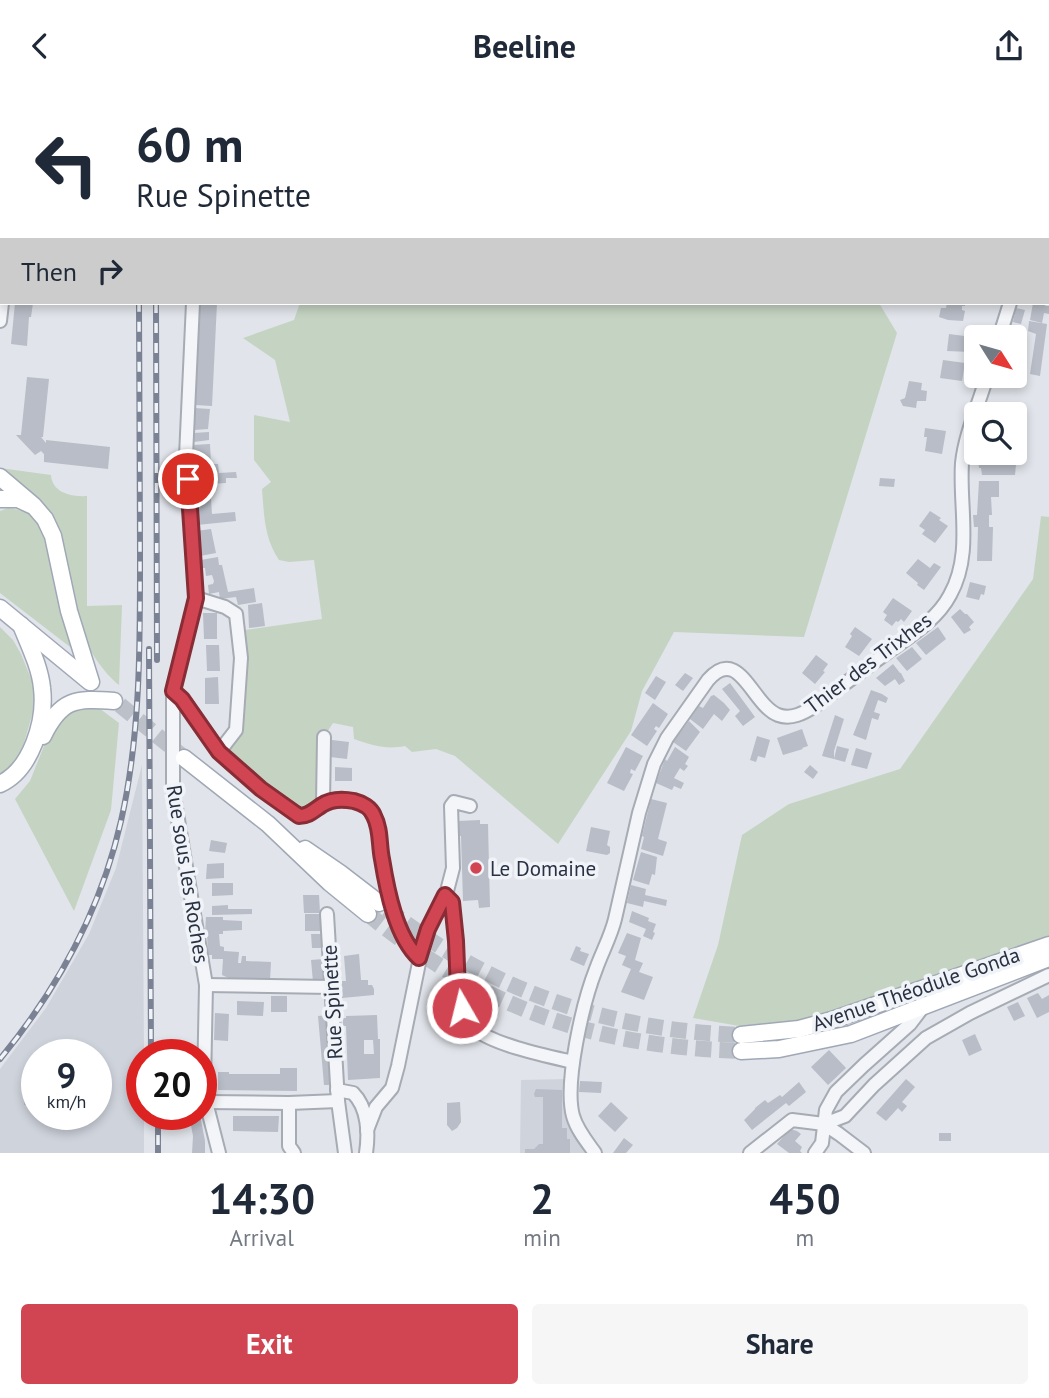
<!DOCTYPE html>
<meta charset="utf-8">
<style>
body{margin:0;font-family:"PT Sans",sans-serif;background:#f6f6f7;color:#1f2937;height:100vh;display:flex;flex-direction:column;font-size:26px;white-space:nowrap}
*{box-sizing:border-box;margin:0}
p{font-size:23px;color:#747a83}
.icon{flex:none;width:38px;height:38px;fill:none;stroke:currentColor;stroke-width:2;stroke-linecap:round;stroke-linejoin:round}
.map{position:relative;height:1062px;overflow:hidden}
.sheet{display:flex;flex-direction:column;background:#fff;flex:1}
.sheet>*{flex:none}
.hud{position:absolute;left:0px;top:0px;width:1050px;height:214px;box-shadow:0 4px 10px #0003;background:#fff;color:#1f2937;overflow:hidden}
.needle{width:46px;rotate:127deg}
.controls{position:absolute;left:964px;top:234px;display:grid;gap:14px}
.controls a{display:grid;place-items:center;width:63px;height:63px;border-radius:7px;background:#fff;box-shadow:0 4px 10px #0003;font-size:35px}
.speed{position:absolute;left:21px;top:948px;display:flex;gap:14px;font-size:35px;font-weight:700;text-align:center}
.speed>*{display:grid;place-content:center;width:91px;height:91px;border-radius:50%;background:#fff;box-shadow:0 4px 10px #0003;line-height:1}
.speed small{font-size:18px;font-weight:400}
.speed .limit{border:10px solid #d22;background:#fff;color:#111}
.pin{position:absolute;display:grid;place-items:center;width:60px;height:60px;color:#fff;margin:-30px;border:4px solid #fff;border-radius:50%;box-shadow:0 2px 7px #0007}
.me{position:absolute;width:77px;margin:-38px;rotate:352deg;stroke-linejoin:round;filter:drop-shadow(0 0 5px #0008)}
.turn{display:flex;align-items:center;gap:24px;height:147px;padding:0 21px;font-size:32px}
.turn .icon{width:91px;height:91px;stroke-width:2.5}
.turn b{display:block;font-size:49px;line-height:60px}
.then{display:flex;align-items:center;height:66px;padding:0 21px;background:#0003;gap:14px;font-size:26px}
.eta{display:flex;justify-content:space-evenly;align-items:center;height:119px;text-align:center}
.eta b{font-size:42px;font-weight:800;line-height:49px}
.cta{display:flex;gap:14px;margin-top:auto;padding:14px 21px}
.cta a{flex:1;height:80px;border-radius:7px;background:#d14452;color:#fff;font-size:28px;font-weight:800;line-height:80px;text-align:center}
.cta a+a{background:#f6f6f7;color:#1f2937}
header{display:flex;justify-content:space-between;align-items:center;height:91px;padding:0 21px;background:#fff;font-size:32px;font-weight:800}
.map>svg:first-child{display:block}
.built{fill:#cfd3dc;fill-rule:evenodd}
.green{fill:#c5d4c2}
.building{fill:#b8bdc7;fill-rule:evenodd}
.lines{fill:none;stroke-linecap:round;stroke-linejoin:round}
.major-tunnel{stroke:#bcc0c8;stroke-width:16;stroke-dasharray:16 8;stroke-linecap:butt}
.minor-casing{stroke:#a6abb4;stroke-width:16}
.major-casing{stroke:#a0a8b6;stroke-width:19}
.minor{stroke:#f4f5f8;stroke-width:12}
.major{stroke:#fff;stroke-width:16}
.rail-casing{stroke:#7a8294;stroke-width:6}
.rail{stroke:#f0f3f7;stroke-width:3.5;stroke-dasharray:10;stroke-linecap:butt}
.route-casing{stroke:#882c35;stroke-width:18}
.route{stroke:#d14452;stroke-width:12}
.poi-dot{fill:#d14452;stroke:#f0f3f7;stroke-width:2.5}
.labels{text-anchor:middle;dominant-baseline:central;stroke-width:7;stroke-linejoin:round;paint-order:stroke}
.street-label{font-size:21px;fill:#293142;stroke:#f0f3f7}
.poi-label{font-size:21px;fill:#293142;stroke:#f0f3f7;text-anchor:start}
</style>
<header><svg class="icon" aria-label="back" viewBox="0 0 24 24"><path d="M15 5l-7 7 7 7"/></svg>Beeline<svg class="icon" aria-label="share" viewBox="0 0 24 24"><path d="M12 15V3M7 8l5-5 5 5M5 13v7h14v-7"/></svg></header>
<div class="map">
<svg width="1049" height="1062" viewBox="0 0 1049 1062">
<rect width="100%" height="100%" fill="#e1e4ea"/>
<g class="built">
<path d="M 142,674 L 144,964 L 142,964 L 142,1024 L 144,1024 L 144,1062 L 0,1062 L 0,978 L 46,917 L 89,843 L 116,777 ZM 37,964 L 96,964 L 96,1024 L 37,1024 Z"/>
<polygon points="567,988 569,1035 586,1062 520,1062 521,989"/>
</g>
<g class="green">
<polygon points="283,0 693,0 696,2 283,2"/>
<path d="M 300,212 L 879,212 L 897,242 L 804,546 L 674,541 L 642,600 L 631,640 L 558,753 L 455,665 L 436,658 L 412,661 L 405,655 C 386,659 372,654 354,648 L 353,636 L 333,632 L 324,646 L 323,713 L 306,725 L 220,661 L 236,639 L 238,540 L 322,528 L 314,469 L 289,471 L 279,469 C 264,447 264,423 262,398 L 271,391 L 254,369 L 254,324 L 290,331 L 275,269 L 243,247 L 294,229 Z"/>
<path d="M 0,377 L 51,384 C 52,402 72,406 87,405 L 87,515 L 122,514 L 119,594 C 99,578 76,542 77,515 L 56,435 Z"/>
<path d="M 8,417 C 23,419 33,423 41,436 L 74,559 L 0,502 L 0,420 Z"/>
<polygon points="1041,425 1049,426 1049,846 814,929 751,937 693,927 718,854 742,744 789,713 900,678 1033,488"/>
<polygon points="0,536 13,549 21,563 32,590 34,603 34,617 18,673 0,687"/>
<polygon points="74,617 99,617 119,632 111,719 74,820 15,708 30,690 52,635"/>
</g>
<g class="building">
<polygon points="15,212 33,212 31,226 29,226 27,255 11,253"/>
<polygon points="200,212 217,212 212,315 195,314"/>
<polygon points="947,212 965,212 965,215 962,215 962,219 965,220 963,230 948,229 939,226 941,217 946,217"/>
<polygon points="1033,212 1046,212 1045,215 1049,215 1049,223 1044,222 1042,232 1030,229"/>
<polygon points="1016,217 1025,219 1021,233 1013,231"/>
<polygon points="1029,230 1047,233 1040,285 1030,283 1036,243 1028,240"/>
<polygon points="949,243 972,246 970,261 947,260"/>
<polygon points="943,269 965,272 962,290 940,287"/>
<polygon points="27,286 49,288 43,346 41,346 46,352 46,349 110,356 108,378 44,371 44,363 41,360 35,364 16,344 21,344"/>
<polygon points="909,290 922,292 921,299 927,300 926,310 917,310 916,317 903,315 900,309 905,307"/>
<polygon points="194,317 210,318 208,338 194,339"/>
<polygon points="925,337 946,340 942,363 925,360 927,346 924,346"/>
<polygon points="209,341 209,349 194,351 194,342"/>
<polygon points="210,353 211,373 218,373 219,382 236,381 237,387 226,387 226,392 210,393 209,383 194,385 193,354"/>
<polygon points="999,365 1009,365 1010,374 1016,374 1015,384 982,384 981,377 979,377 978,369 999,368"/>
<polygon points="880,387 895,388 894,396 879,395"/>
<polygon points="979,390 999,390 999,406 991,406 992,424 989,424 989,436 993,436 992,470 977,470 978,436 974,436 973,424 977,424"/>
<polygon points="210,395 212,405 209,406 211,408 212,423 235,421 236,430 197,434 195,397"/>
<polygon points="930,420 941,427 939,429 948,435 935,452 922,443 925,439 919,435"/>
<polygon points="211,438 216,462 200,465 196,440"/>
<polygon points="218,466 219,474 222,474 228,501 254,497 256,511 238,514 236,506 220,508 219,501 209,503 208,494 213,493 214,490 212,484 206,485 205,477 202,477 201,469"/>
<polygon points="918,468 930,477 934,472 941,476 924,499 917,494 918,492 906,482"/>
<polygon points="970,491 986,495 984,504 981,503 979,509 966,506"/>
<polygon points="893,507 912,520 904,531 901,528 898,531 896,530 892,535 884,529 887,524 883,521"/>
<polygon points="262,512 265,535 249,537 248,514"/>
<polygon points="960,518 965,523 967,523 974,531 969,536 971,539 964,543 951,526"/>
<polygon points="203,522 217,522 217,548 204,548"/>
<polygon points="855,536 872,548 859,565 845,556 852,545 850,543"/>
<polygon points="938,536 946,548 926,564 916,552"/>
<polygon points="206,554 219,554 220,580 207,580"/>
<polygon points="912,556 922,568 907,580 896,567"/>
<polygon points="816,564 828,573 823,580 825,581 815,593 802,582"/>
<polygon points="893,573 900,582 901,582 905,590 899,594 895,588 885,595 876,587"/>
<polygon points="685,582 693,587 683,600 675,594"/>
<polygon points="656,585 666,591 655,609 645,602"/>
<polygon points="218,586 219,613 205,613 205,587"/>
<polygon points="730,592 755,626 743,635 735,625 740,620 722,598"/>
<polygon points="871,599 882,603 888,607 886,612 878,609 874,621 880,623 878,629 872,627 866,649 853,644"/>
<polygon points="714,604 724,612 730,619 722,630 714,623 703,638 690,628 699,615 703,617 711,605"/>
<polygon points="653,612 668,623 659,637 656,635 654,638 657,640 647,655 631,644"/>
<polygon points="835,624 844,628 834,660 834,668 822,665"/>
<polygon points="689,630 700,641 686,660 673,651"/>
<polygon points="802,638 808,655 802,657 803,658 783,664 777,647"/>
<polygon points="757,645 770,649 765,667 758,665 756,671 750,669"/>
<polygon points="332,649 349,651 347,668 330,666"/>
<polygon points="837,655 849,658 845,671 834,668"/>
<polygon points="626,656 643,665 635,680 631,678 630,682 633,683 624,700 607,692"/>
<polygon points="675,656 689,666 685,673 688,675 684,680 680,677 674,687 684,692 681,698 674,695 672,699 656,692 665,668 667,670"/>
<polygon points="856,657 872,662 867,678 851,674"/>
<polygon points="810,674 818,681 813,688 804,681"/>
<polygon points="335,676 352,677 352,690 335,690"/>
<polygon points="651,708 667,712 658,748 667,751 663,765 641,758 644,746 642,745"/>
<polygon points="480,729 480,733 488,733 490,816 479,817 478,809 463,810 461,745 459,745 458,730"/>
<polygon points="591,736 610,740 607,754 610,756 610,762 607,764 586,760"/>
<polygon points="211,749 227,752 225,762 209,760"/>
<polygon points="641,761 657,766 655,784 652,783 649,794 633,789"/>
<polygon points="224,772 224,787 206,788 207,773"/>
<polygon points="212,792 233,792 233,804 212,805"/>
<polygon points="631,794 646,798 645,804 667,809 666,815 644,810 643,816 627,812"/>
<polygon points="303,804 319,804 320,822 304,822"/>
<polygon points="228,814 228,818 252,818 252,823 212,824 212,815"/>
<polygon points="632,820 649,827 648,830 656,833 653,841 655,842 652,849 643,845 646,838 629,831"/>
<polygon points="305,823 320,823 321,840 305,840"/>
<polygon points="206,826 223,826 223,829 242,830 242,839 223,840 223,843 219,843 220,855 224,856 224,860 239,861 238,872 241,872 242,865 246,865 246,870 271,871 270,890 256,890 255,888 233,889 222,884 223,868 212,868 212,864 208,864 207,843 205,842"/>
<polygon points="627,842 641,847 635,869 643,872 639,881 653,886 644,909 621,901 631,878 622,874 626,865 618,862"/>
<polygon points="311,843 321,843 322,857 312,857"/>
<polygon points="576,855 581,857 580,860 589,863 584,875 570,869"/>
<polygon points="359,863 361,889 368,889 368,894 372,894 374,898 374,904 342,907 341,890 346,890 344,865"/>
<polygon points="323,868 324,890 313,891 311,869"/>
<polygon points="1038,902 1042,908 1049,904 1049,921 1037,927 1027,907"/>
<rect x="271" y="905" width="16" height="16"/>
<polygon points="237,910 264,911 263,925 237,924"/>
<polygon points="1018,911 1025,925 1014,930 1007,916"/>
<polygon points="215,922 229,923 228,950 214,949"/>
<polygon points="328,924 334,994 324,994 318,925"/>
<path d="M 377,924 L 378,948 L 380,948 L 380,987 L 348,989 L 346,935 L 343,935 L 343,927 L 346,927 L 346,925 ZM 364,949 L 373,949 L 374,963 L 364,963 Z"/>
<polygon points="975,943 982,959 969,965 962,949"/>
<polygon points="829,959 846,977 828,994 811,976"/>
<polygon points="280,977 297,977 297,1000 218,999 218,981 229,981 229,983 280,983"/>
<polygon points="906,988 915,996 902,1011 907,1015 902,1021 898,1017 886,1030 876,1022"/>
<polygon points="580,990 602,991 601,1002 579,1001"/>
<polygon points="799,991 806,1001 789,1015 786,1012 752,1039 744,1029 755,1018 755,1017 765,1009 768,1012 780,1004 782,1006"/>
<polygon points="25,992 37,992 37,1014 24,1014"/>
<polygon points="536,998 562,999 562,1037 567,1037 567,1048 570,1048 570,1062 525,1062 525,1058 534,1058 539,1053 543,1053 543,1006 535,1006 534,1003"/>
<polygon points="460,1011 461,1031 457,1037 452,1040 447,1034 447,1012"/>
<polygon points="611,1011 628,1027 615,1041 598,1025"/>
<polygon points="189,1024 200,1024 205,1050 205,1062 192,1062 193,1045"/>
<polygon points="233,1025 279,1025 278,1041 233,1040"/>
<polygon points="790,1038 797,1040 801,1043 795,1050 802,1056 800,1060 802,1062 789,1062 777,1053"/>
<rect x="939" y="1042" width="12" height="8"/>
<polygon points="624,1047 633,1054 626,1062 613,1062"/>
</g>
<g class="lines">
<g class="major-tunnel">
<polyline points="120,614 182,665"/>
<path d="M 387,818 C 493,901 607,939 741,944"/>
<path d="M 368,823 C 484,918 593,955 741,960"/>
</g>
<g class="minor-casing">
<g id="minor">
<polyline points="22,2 22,0"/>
<polyline points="210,2 210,0"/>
<polyline points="875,2 876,0"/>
<polyline points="1048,109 1049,108"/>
<polyline points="0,120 2,120"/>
<polyline points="1048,167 1049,167"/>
<polyline points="193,212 186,365 196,507 173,598 173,699 206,894 204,994 206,1011 219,1062"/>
<polyline points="0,230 2,212"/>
<polyline points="999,247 1010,212"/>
<polyline points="196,507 225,516 236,523 241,567 236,639 219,661"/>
<path d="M 173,600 L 182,608 L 219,661 L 230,672 L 261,698 L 299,725 C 309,725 313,719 322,714 C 331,708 343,708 354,710 C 362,712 370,717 374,725 C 381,738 379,754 382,768 C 387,798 396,847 420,867"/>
<polyline points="323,713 324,646"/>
<path d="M 445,804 L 452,811 C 453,823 455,836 456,849 C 458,875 453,919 475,938 C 494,954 547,965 573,971"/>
<polyline points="327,823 338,1010 345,1062"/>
<polyline points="206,894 331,896"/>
<path d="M 337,999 L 353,1002 C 368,1017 369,1042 366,1062"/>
<polyline points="206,1011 289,1012 338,1010"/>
<polyline points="289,1012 289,1055 294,1062"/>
<polyline points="824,1033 845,1025 874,994 926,947 970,922 1049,884"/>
<polyline points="367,1039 376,1016 392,997 398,975 420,867 428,838 447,800 453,777 451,715 454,711 470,715"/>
<path d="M 595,1062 C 587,1051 577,1039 573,1025 C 564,992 583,911 596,878 C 602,861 611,845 615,828 L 639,722 L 654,673 L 667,647 L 708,589 C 739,553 752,614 778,624 C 791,629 804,622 815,615 C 839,597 863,579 888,561 C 910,545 937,529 950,504 C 973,463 959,416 962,372 C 965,343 979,313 987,285"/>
<polyline points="750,1062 792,1029 824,1033 839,1043 864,1062"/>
<polyline points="815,1062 822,1052 826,1019 836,1001 864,974 910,933 923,916"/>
</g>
</g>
<g class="major-casing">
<g id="major">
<polyline points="0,386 33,414 45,428 53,445 69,520 91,591"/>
<polyline points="0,408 18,408 31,414"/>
<polyline points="0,517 90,591"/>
<path d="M 43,645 C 61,608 75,607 114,610"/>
<polyline points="184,667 268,733 330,792 368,823"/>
<path d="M 0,693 C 31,679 46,630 42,597 C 40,576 29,554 21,534"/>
<polyline points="305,758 340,782 379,812"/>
<polyline points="741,944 799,938 832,929 1049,854"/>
<polyline points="741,960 779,958 851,943 1049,867"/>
</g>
</g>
<use href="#minor" class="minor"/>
<use href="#major" class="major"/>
<g class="rail-casing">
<g id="rail">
<polyline points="142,2 142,0"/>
<polyline points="165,2 165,0"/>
<polyline points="156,212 157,569"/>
<polyline points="149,558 151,964"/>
<path d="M 0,968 C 57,899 101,818 121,730 C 141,642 140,550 140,461 C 140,378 139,295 139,212"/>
<polyline points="158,1024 158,1062"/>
</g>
</g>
<use href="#rail" class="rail"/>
</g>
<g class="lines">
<g class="route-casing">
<path id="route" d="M 188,388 L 196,507 L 173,600 L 182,608 L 219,661 L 261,698 L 299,725 C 309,725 314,719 322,714 C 331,708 344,708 354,710 C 362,712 371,717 374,725 C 381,738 379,754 382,768 C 387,799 396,846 419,867 L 428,838 L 445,804 L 452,811 L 456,850 L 458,900 L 462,917"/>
</g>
<use href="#route" class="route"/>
</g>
<circle class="poi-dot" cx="476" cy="777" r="7"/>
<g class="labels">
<g class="street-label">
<text transform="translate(868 572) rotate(-37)">Thier des Trixhes</text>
<text transform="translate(188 783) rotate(81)">Rue sous les Roches</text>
<text transform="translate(916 898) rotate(-19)">Avenue Théodule Gonda</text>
<text transform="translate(332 911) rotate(-93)">Rue Spinette</text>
</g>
<g class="poi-label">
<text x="490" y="777">Le Domaine</text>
</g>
</g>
</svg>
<div class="controls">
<a><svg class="needle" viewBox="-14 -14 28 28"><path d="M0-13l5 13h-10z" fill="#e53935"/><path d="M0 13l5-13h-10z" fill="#747a83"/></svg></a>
<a><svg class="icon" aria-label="search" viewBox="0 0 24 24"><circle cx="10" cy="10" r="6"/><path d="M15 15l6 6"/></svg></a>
</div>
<div class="speed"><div>9<small>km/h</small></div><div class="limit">20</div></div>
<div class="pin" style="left:188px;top:388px;background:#d93025"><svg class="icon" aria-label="arrive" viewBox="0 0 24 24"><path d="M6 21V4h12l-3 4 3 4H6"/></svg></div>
<svg class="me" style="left:462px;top:917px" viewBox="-20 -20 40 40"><circle r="17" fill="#d14452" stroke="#fff" stroke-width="3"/><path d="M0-11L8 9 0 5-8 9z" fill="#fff"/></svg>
<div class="hud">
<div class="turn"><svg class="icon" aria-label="left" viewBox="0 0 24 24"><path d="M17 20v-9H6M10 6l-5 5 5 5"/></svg><div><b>60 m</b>Rue Spinette</div></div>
<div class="then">Then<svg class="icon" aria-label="right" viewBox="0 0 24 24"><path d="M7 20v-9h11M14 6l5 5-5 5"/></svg></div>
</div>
</div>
<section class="sheet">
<div class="eta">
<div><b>14:30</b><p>Arrival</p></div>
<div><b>2</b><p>min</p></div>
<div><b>450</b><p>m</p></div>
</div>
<div class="cta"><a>Exit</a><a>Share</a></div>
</section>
